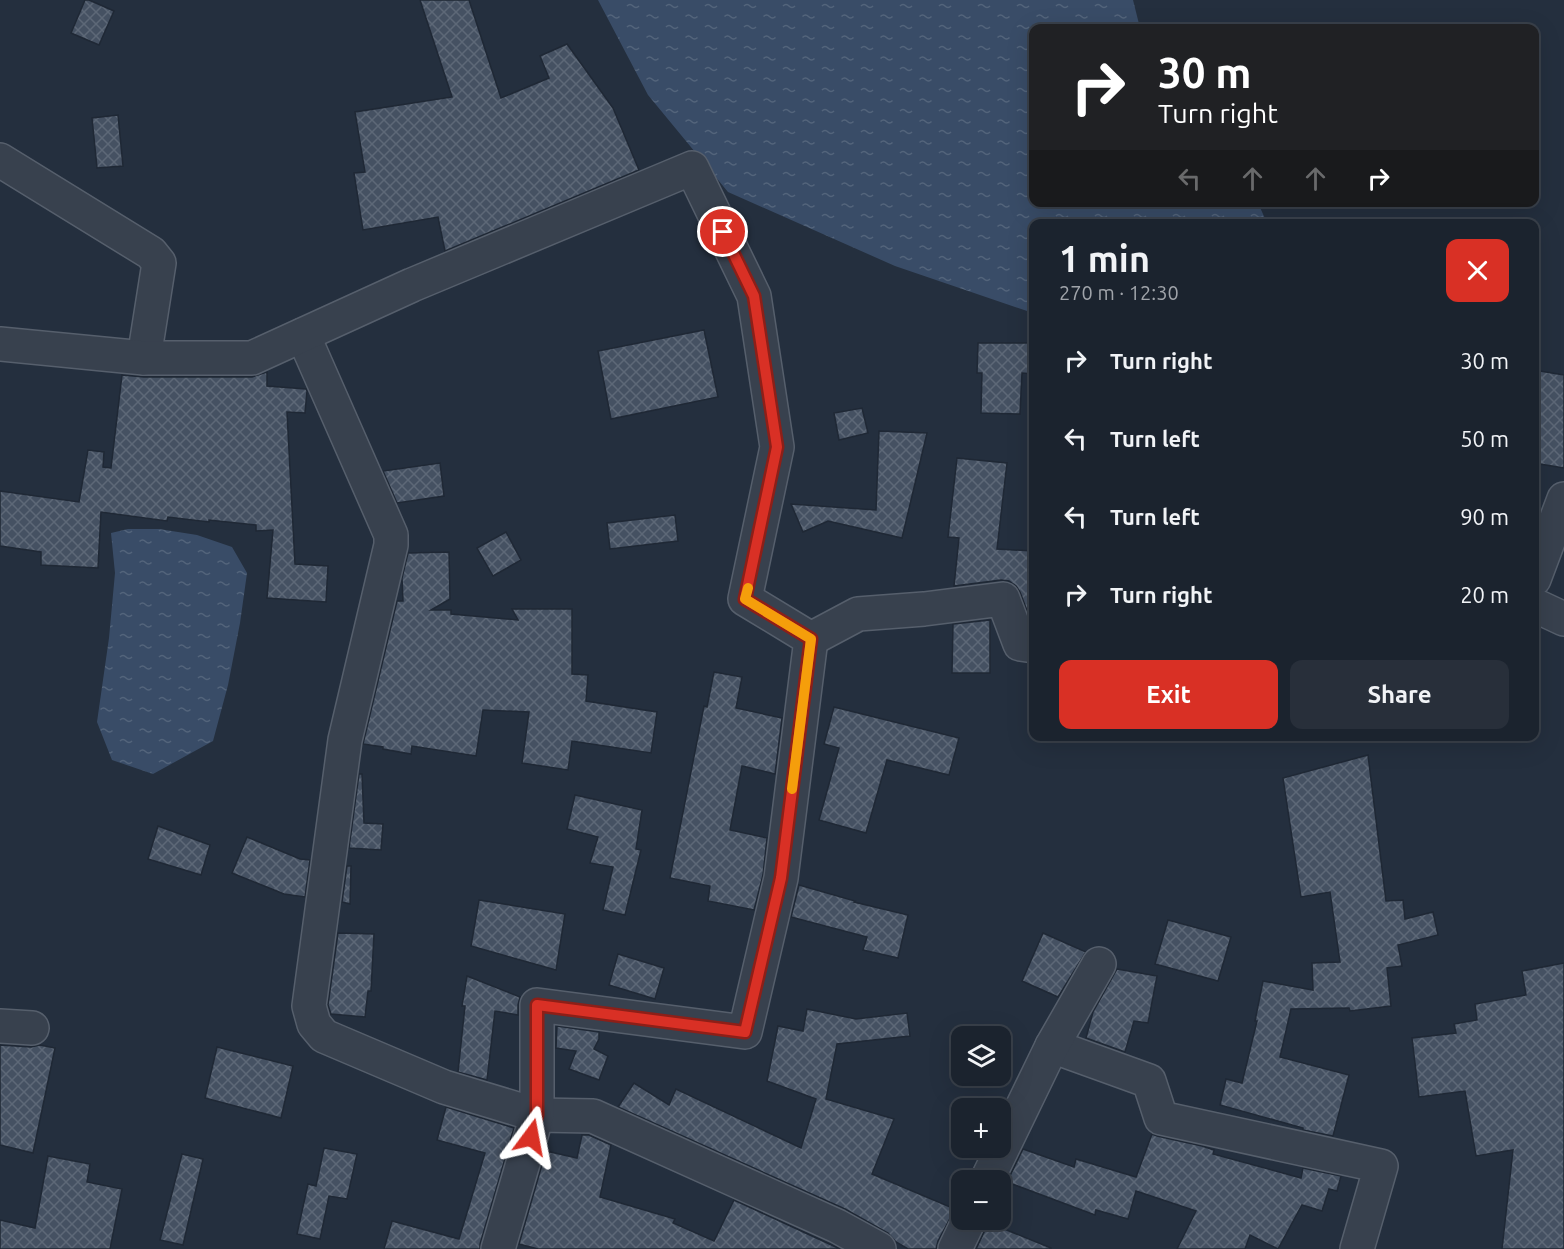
<!DOCTYPE html>
<meta charset="utf-8">
<style>
body{margin:0;font-family:Ubuntu,sans-serif;background:#282f3a;color:#f1f3f6;height:100vh;display:flex;flex-direction:column;font-size:22px;white-space:nowrap}
*{box-sizing:border-box;margin:0}
p{font-size:20px;color:#a0a4aa}
.icon{flex:none;width:33px;height:33px;fill:none;stroke:currentColor;stroke-width:2;stroke-linecap:round;stroke-linejoin:round}
.map{position:relative;flex:1;overflow:hidden}
.details{position:absolute;left:1029px;top:219px;width:510px;height:522px;display:flex;flex-direction:column;background:#1b232e;border-radius:12px;box-shadow:0 6px 24px #0002,0 0 0 2px #39404a}
.details>*{flex:none}
.guide{position:absolute;left:1029px;top:24px;width:510px;height:183px;border-radius:12px;box-shadow:0 6px 24px #0002,0 0 0 2px #39404a;background:#202124;color:#fff;overflow:hidden}
.buttons{position:absolute;left:951px;top:1026px;display:grid;gap:12px}
.buttons a{display:grid;place-items:center;width:60px;height:60px;border-radius:12px;background:#1b232e;box-shadow:0 6px 24px #0002,0 0 0 2px #39404a;font-size:30px}
.pin{position:absolute;display:grid;place-items:center;width:51px;height:51px;color:#fff;margin:-26px;border:3px solid #fff;border-radius:50%;box-shadow:0 2px 6px #0007}
.me{position:absolute;width:66px;margin:-33px;rotate:13deg;stroke-linejoin:round;filter:drop-shadow(0 0 4px #0008)}
.turn{display:flex;align-items:center;gap:21px;height:126px;padding:0 30px;font-size:27px}
.turn .icon{width:78px;height:78px;stroke-width:2.5}
.turn b{display:block;font-size:42px;line-height:51px}
.lanes{display:flex;align-items:center;height:57px;padding:0 30px;background:#0003;justify-content:center;gap:30px;direction:ltr}
.lanes .off{opacity:.35}
.round{display:grid;place-items:center;flex:none;width:63px;height:63px;border-radius:12px;background:#282f3a}
.headline{display:flex;align-items:center;justify-content:space-between;height:102px;padding:0 30px}
h1{font-size:36px;font-weight:700;line-height:45px}
.button{display:flex;gap:12px;margin-top:auto;padding:12px 30px}
.button a{flex:1;height:69px;border-radius:12px;background:#d93025;color:#fff;font-size:24px;font-weight:700;line-height:69px;text-align:center}
.button a+a{background:#282f3a;color:#f1f3f6}
ul{padding:0;list-style:none}
li{display:flex;align-items:center;gap:18px;height:78px;padding:0 30px}
li div{flex:1}
li b{display:block;font-size:22px}
li em{font-style:normal}
.map>svg:first-child{display:block}
.water{fill:url(#water-ripples)}
.building{fill:url(#building-cross-hatch);stroke:#1f2835;stroke-width:1.5}
.lines{fill:none;stroke-linecap:round;stroke-linejoin:round}
.minor-casing{stroke:#565f6c;stroke-width:36}
.minor{stroke:#38414e;stroke-width:33}
.route-casing{stroke:#8d1f18;stroke-width:15}
.route{stroke:#d93025;stroke-width:10}
.slow{stroke:#f59e0b;stroke-width:10}
</style>
<div class="map">
<svg width="1564" height="1249" viewBox="0 0 1564 1249">
<defs>
<pattern id="water-ripples" width="26" height="14" patternUnits="userSpaceOnUse" patternTransform="scale(1.5)"><rect width="26" height="14" fill="#394c67"/><path d="M2 4q2-2 4 0t4 0M15 11q2-2 4 0t4 0" fill="none" stroke="#53647b"/></pattern>
<pattern id="building-cross-hatch" width="8" height="8" patternUnits="userSpaceOnUse" patternTransform="scale(1.5)"><rect width="8" height="8" fill="#455162"/><path d="M0 0l8 8M0 8l8-8" fill="none" stroke="#5d6877"/></pattern>
</defs>
<rect width="100%" height="100%" fill="#242f3e"/>
<g class="water">
<polygon points="598,0 1133,0 1140,28 1034,28 1034,202 1258,203 1267,223 1034,224 1033,313 895,266 728,192 648,95"/>
<polygon points="128,529 159,529 197,535 232,547 247,573 240,623 228,685 213,741 153,774 112,760 97,722 109,638 115,573 111,533"/>
</g>
<g class="building">
<polygon points="85,0 89,0 114,11 99,45 71,33"/>
<polygon points="420,0 469,0 501,98 549,78 540,56 567,44 613,108 639,170 445,251 438,217 363,230 354,173 365,172 355,112 452,97"/>
<polygon points="118,115 123,166 97,168 92,118"/>
<polygon points="704,330 718,397 611,419 598,351"/>
<polygon points="978,343 1034,343 1034,374 1022,373 1020,414 981,413 982,373 977,373"/>
<polygon points="1534,370 1564,375 1564,468 1534,463"/>
<polygon points="267,372 267,386 306,389 307,391 305,413 287,412 295,564 328,566 326,602 267,598 273,530 256,531 256,525 209,520 209,522 168,517 167,521 101,512 98,568 41,565 41,552 0,546 0,491 79,502 88,450 104,452 103,467 111,468 122,375 144,377 252,377"/>
<polygon points="862,408 868,433 839,440 834,413"/>
<polygon points="879,431 927,433 902,538 828,521 803,532 791,504 876,510"/>
<polygon points="957,458 1007,463 997,549 1034,551 1034,616 1029,616 1020,592 1016,586 1009,581 1001,580 954,586 959,538 948,537"/>
<polygon points="440,463 444,496 397,503 383,471"/>
<polygon points="675,515 678,541 610,549 607,523"/>
<polygon points="506,532 521,560 493,576 477,548"/>
<polygon points="449,552 450,599 431,610 451,610 451,614 518,620 512,609 572,609 572,674 588,675 586,701 657,712 651,753 572,741 568,770 522,763 529,712 483,710 476,756 412,746 411,754 383,749 383,747 363,744 397,601 403,601 402,578 408,553"/>
<polygon points="990,620 990,673 952,673 953,624"/>
<polygon points="714,672 742,677 736,708 782,718 775,774 742,766 730,830 767,838 763,875 754,910 708,901 710,886 670,878 704,706 707,707"/>
<polygon points="834,707 959,738 949,775 887,760 866,833 819,820 839,748 824,744"/>
<polygon points="1368,755 1386,901 1403,900 1405,919 1433,912 1438,935 1398,945 1402,966 1387,968 1391,1006 1350,1011 1349,1008 1291,1009 1280,1057 1349,1075 1333,1136 1303,1130 1303,1128 1220,1105 1226,1079 1242,1083 1257,1021 1255,1021 1263,981 1313,990 1312,963 1340,962 1330,892 1301,897 1283,778"/>
<polygon points="359,774 362,774 364,823 383,824 381,850 349,848"/>
<polygon points="575,795 642,810 636,849 641,850 625,915 603,910 613,867 590,863 598,837 567,829"/>
<polygon points="158,826 210,845 201,875 148,859"/>
<polygon points="247,837 300,859 310,860 305,897 284,894 232,873"/>
<polygon points="347,866 351,866 350,904 342,902"/>
<polygon points="799,885 855,901 854,902 908,915 898,958 863,950 867,937 791,917"/>
<polygon points="479,900 565,914 556,970 471,946"/>
<polygon points="1168,920 1231,937 1218,981 1155,964"/>
<polygon points="338,933 374,934 371,991 368,991 365,1017 331,1014 328,1005"/>
<polygon points="1043,933 1086,952 1058,997 1022,981"/>
<polygon points="618,954 664,968 655,999 609,985"/>
<polygon points="1564,963 1564,1249 1502,1249 1513,1150 1476,1156 1465,1091 1419,1097 1412,1038 1456,1033 1454,1024 1477,1020 1475,1004 1526,995 1522,971"/>
<polygon points="1117,969 1157,976 1148,1023 1134,1021 1125,1052 1086,1038 1093,1012"/>
<polygon points="467,976 520,997 518,1005 518,1015 495,1011 487,1080 458,1072 465,1006 462,1006"/>
<polygon points="807,1009 856,1019 907,1013 910,1036 837,1044 826,1099 894,1119 872,1174 955,1209 938,1241 936,1249 908,1249 896,1242 888,1233 845,1209 618,1107 634,1083 669,1105 676,1089 801,1148 816,1099 767,1081 778,1026 803,1031"/>
<polygon points="557,1026 599,1032 599,1039 594,1049 608,1056 599,1080 569,1069 576,1051 556,1048"/>
<polygon points="0,1045 31,1047 40,1045 55,1048 33,1153 0,1145"/>
<polygon points="217,1047 293,1066 281,1118 205,1098"/>
<polygon points="446,1107 514,1128 480,1244 480,1249 384,1249 392,1221 459,1239 485,1153 437,1140"/>
<polygon points="1152,1134 1157,1136 1202,1146 1214,1150 1213,1154 1301,1178 1303,1168 1341,1176 1337,1191 1329,1189 1322,1211 1302,1205 1278,1249 1250,1235 1245,1249 1177,1249 1196,1211 1136,1191 1128,1219 1096,1210 1095,1215 1007,1182 1023,1149 1074,1167 1076,1159 1136,1177"/>
<polygon points="582,1135 589,1135 611,1145 600,1197 675,1219 673,1223 714,1241 734,1200 840,1249 538,1249 519,1244 546,1151 577,1158"/>
<polygon points="324,1148 357,1154 347,1199 329,1196 320,1239 297,1234 308,1184 316,1186"/>
<polygon points="182,1154 203,1159 183,1245 160,1240"/>
<polygon points="48,1156 90,1164 87,1182 122,1189 110,1249 0,1249 0,1220 35,1228"/>
<polygon points="987,1222 1051,1248 1051,1249 976,1249 986,1228"/>
</g>
<g class="lines">
<g class="minor-casing">
<g id="minor">
<polyline points="0,160 151,253 159,263 144,358"/>
<polyline points="303,335 391,535 391,545 345,740 309,1006 314,1024 324,1036 444,1087 537,1115 593,1116 837,1226 879,1249"/>
<polyline points="0,344 144,358 252,358 412,285 692,168 754,296 777,447 745,599 811,639 781,878 745,1032 537,1005 537,1115 498,1249"/>
<polyline points="1534,579 1564,499"/>
<polyline points="1534,605 1564,619"/>
<polyline points="811,639 858,614 924,609 1003,599 1020,644 1034,646"/>
<polyline points="0,1026 32,1028"/>
<polyline points="1052,1046 1149,1081 1161,1118 1381,1166 1357,1249"/>
<polyline points="987,1180 1052,1046 1099,964"/>
<polyline points="955,1249 969,1220"/>
</g>
</g>
<use href="#minor" class="minor"/>
</g>
<g class="lines">
<g class="route-casing">
<polyline id="route" points="531,1137 537,1115 537,1005 745,1032 781,878 811,639 745,599 777,447 754,296 723,232"/>
</g>
<use href="#route" class="route"/>
<polyline class="slow" points="748,588 745,599 811,639 792,789"/>
</g>
</svg>
<div class="buttons">
<a><svg class="icon" aria-label="layers" viewBox="0 0 24 24"><path d="M12 4l9 5-9 5-9-5zM3 14l9 5 9-5"/></svg></a>
<a>+</a>
<a>−</a>
</div>
<div class="pin" style="left:723px;top:232px;background:#d93025"><svg class="icon" aria-label="arrive" viewBox="0 0 24 24"><path d="M6 21V4h12l-3 4 3 4H6"/></svg></div>
<svg class="me" style="left:531px;top:1137px" viewBox="-20 -20 40 40"><path d="M0-17L14 15 0 8-14 15z" fill="#d93025" stroke="#fff" stroke-width="4"/></svg>
<div class="guide">
<div class="turn"><svg class="icon" aria-label="right" viewBox="0 0 24 24"><path d="M7 20v-9h11M14 6l5 5-5 5"/></svg><div><b>30 m</b>Turn right</div></div>
<div class="lanes"><svg class="icon off" aria-label="left" viewBox="0 0 24 24"><path d="M17 20v-9H6M10 6l-5 5 5 5"/></svg><svg class="icon off" aria-label="ahead" viewBox="0 0 24 24"><path d="M12 20V5M6 11l6-6 6 6"/></svg><svg class="icon off" aria-label="ahead" viewBox="0 0 24 24"><path d="M12 20V5M6 11l6-6 6 6"/></svg><svg class="icon" aria-label="right" viewBox="0 0 24 24"><path d="M7 20v-9h11M14 6l5 5-5 5"/></svg></div>
</div>
<section class="details">
<div class="headline"><div><h1>1 min</h1><p>270 m · 12:30</p></div><a class="round" style="background:#d93025;color:#fff"><svg class="icon" aria-label="close" viewBox="0 0 24 24"><path d="M6 6l12 12M18 6L6 18"/></svg></a></div>
<ul>
<li><svg class="icon" aria-label="right" viewBox="0 0 24 24"><path d="M7 20v-9h11M14 6l5 5-5 5"/></svg><div><b>Turn right</b></div><em>30 m</em></li>
<li><svg class="icon" aria-label="left" viewBox="0 0 24 24"><path d="M17 20v-9H6M10 6l-5 5 5 5"/></svg><div><b>Turn left</b></div><em>50 m</em></li>
<li><svg class="icon" aria-label="left" viewBox="0 0 24 24"><path d="M17 20v-9H6M10 6l-5 5 5 5"/></svg><div><b>Turn left</b></div><em>90 m</em></li>
<li><svg class="icon" aria-label="right" viewBox="0 0 24 24"><path d="M7 20v-9h11M14 6l5 5-5 5"/></svg><div><b>Turn right</b></div><em>20 m</em></li>
</ul>
<div class="button"><a>Exit</a><a>Share</a></div>
</section>
</div>
